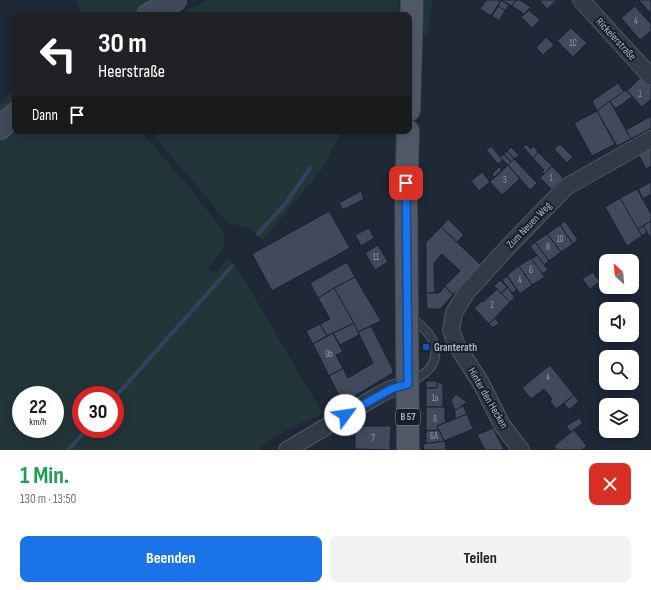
<!DOCTYPE html>
<html lang="de">
<meta charset="utf-8">
<style>
body{margin:0;font-family:"Sofia Sans Condensed",sans-serif;background:#f2f2f2;color:#202124;height:100vh;display:flex;flex-direction:column;font-size:15px;white-space:nowrap}
*{box-sizing:border-box;margin:0}
p{font-size:13px;color:#757577}
.icon{flex:none;width:22px;height:22px;fill:none;stroke:currentColor;stroke-width:2;stroke-linecap:round;stroke-linejoin:round}
.map{position:relative;height:450px;overflow:hidden}
.sheet{display:flex;flex-direction:column;background:#fff;flex:1}
.sheet>*{flex:none}
.guide{position:absolute;left:12px;top:12px;width:400px;height:122px;border-radius:8px;box-shadow:0 2px 10px #0003;background:#202124;color:#fff;overflow:hidden}
.needle{width:26px;rotate:334deg}
.buttons{position:absolute;left:599px;top:254px;display:grid;gap:8px}
.buttons a{display:grid;place-items:center;width:40px;height:40px;border-radius:8px;background:#fff;box-shadow:0 2px 10px #0003;font-size:20px}
.speed{position:absolute;left:12px;top:386px;display:flex;gap:8px;font-size:20px;font-weight:700;text-align:center}
.speed>*{display:grid;place-content:center;width:52px;height:52px;border-radius:50%;background:#fff;box-shadow:0 2px 10px #0003;line-height:1}
.speed small{font-size:10px;font-weight:400}
.speed .limit{border:6px solid #d22;background:#fff;color:#111}
.pin{position:absolute;display:grid;place-items:center;width:34px;height:34px;color:#fff;margin:-17px;border-radius:8px;box-shadow:0 2px 6px #0006}
.me{position:absolute;width:44px;margin:-22px;rotate:59deg;stroke-linejoin:round;filter:drop-shadow(0 0 3px #0008)}
.turn{display:flex;align-items:center;gap:14px;height:84px;padding:0 20px;font-size:18px}
.turn .icon{width:52px;height:52px;stroke-width:2.5}
.turn b{display:block;font-size:28px;line-height:34px}
.then{display:flex;align-items:center;height:38px;padding:0 20px;background:#0003;gap:8px;font-size:15px}
.round{display:grid;place-items:center;flex:none;width:42px;height:42px;border-radius:8px;background:#f2f2f2}
.summary{display:flex;align-items:center;justify-content:space-between;height:68px;padding:0 20px}
h1{font-size:24px;font-weight:700;line-height:30px;color:#1e9e55}
.button{display:flex;gap:8px;margin-top:auto;padding:8px 20px}
.button a{flex:1;height:46px;border-radius:8px;background:#1a73e8;color:#fff;font-size:16px;font-weight:700;line-height:46px;text-align:center}
.button a+a{background:#f2f2f2;color:#202124}
.map>svg:first-child{display:block}
.green{fill:#223539;fill-rule:evenodd}
.lines{fill:none;stroke-linecap:round;stroke-linejoin:round}
.stream{stroke:#32425e;stroke-width:4}
.building{fill:#404a5c;stroke:#1a212e}
.lane-casing{stroke:#505765;stroke-width:10}
.street-casing{stroke:#505765;stroke-width:18}
.secondary-casing{stroke:#505765;stroke-width:24}
.primary-casing{stroke:#3c4351;stroke-width:24}
.lane{stroke:#333a47;stroke-width:8}
.street{stroke:#333a47;stroke-width:16}
.secondary{stroke:#41495a;stroke-width:22}
.primary{stroke:#515967;stroke-width:22}
.route-casing{stroke:#114b97;stroke-width:10}
.route{stroke:#1a73e8;stroke-width:7}
.transit-dot{fill:#1a4fb4;stroke:#181f2b;stroke-width:1.5}
.labels{text-anchor:middle;dominant-baseline:central;stroke-width:4;stroke-linejoin:round;paint-order:stroke}
.number-label{font-size:9px;fill:#929aaa}
.shield{fill:#181f2b;stroke:#808796;stroke-width:1}
.shield-label{font-size:10px;font-weight:bold;fill:#adb4c4}
.street-label{font-size:11px;fill:#adb4c4;stroke:#181f2b}
.poi-label{font-size:11px;font-weight:bold;fill:#adb4c4;stroke:#181f2b;text-anchor:start}
</style>
<div class="map">
<svg width="651" height="450" viewBox="0 0 651 450">
<rect width="100%" height="100%" fill="#1f2837"/>
<g class="green">
<polygon points="76,0 158,0 133,15 81,15"/>
<polygon points="208,0 399,0 400,15 177,15"/>
<polygon points="423,0 433,0 427,35 420,34"/>
<polygon points="15,89 15,103 0,117 0,103"/>
<path d="M 15,125 L 15,131 L 141,131 L 189,187 L 224,232 C 226,251 218,255 208,269 L 216,273 L 229,258 L 238,269 L 323,414 C 300,424 276,431 259,450 L 0,450 L 0,140 ZM 21,395 L 55,395 L 55,429 L 21,429 ZM 81,395 L 115,395 L 115,429 L 81,429 Z"/>
<path d="M 150,131 L 341,131 L 322,169 L 263,240 C 253,229 244,225 229,224 Z"/>
</g>
<g class="lines">
<g class="stream">
<polyline points="258,234 286,203 310,168"/>
<polyline points="115,397 232,266"/>
<polyline points="68,450 87,429"/>
</g>
</g>
<g class="building">
<polygon points="486,0 501,0 491,16 480,9"/>
<polygon points="501,0 509,5 505,11 498,6"/>
<polygon points="501,0 516,0 512,6"/>
<polygon points="516,0 520,0 531,7 524,14 512,6"/>
<polygon points="539,0 557,0 547,9"/>
<polygon points="639,0 651,0 651,14"/>
<polygon points="498,6 505,11 499,21 492,16"/>
<polygon points="635,6 651,24 651,31 640,40 621,18"/>
<polygon points="529,10 540,20 532,28 521,17"/>
<polygon points="571,28 587,43 571,59 572,56 558,42 555,43"/>
<polygon points="546,37 554,45 543,55 536,48"/>
<polygon points="641,77 651,87 651,99 642,107 627,91"/>
<polygon points="618,83 624,92 597,111 592,101"/>
<polygon points="626,90 632,97 615,109 610,101"/>
<polygon points="610,101 631,139 617,146 597,111"/>
<polygon points="597,111 615,144 592,156 574,123"/>
<polygon points="651,116 651,128 631,139 626,130"/>
<polygon points="526,144 531,149 534,146 538,152 533,158 523,147"/>
<polygon points="560,144 573,157 567,163 554,149"/>
<polygon points="651,144 651,166 646,169 637,152"/>
<polygon points="491,146 503,160 498,164 486,150"/>
<polygon points="511,147 519,155 514,159 507,151"/>
<polygon points="507,151 514,159 511,162 504,154"/>
<polygon points="538,152 552,166 544,174 542,172 544,170 533,158"/>
<polygon points="504,154 511,162 508,165 500,157"/>
<polygon points="514,159 537,183 530,190 508,165"/>
<polygon points="508,165 520,179 502,195 490,182"/>
<polygon points="552,166 563,178 551,189 540,178"/>
<polygon points="499,167 502,170 494,177 492,174"/>
<polygon points="482,172 490,182 479,191 471,181"/>
<polygon points="651,182 651,194 643,199 638,189"/>
<polygon points="637,189 651,214 651,221 637,230 620,198"/>
<polygon points="361,191 364,199 343,210 339,203"/>
<polygon points="620,198 642,236 627,246 605,207"/>
<polygon points="329,211 350,248 272,291 252,254"/>
<polygon points="448,219 464,235 457,242 441,227"/>
<polygon points="565,221 578,240 573,244 560,225"/>
<polygon points="651,221 651,239 643,226"/>
<polygon points="560,225 573,244 561,252 547,234"/>
<polygon points="643,226 647,232 642,236 638,229"/>
<polygon points="441,227 481,265 453,295 445,286 460,271 442,254 434,263 435,293 426,293 426,242"/>
<polygon points="369,228 374,238 361,246 355,235"/>
<polygon points="547,234 561,252 549,261 535,242"/>
<polygon points="535,242 549,261 544,265 530,246"/>
<polygon points="378,245 388,262 375,270 365,253"/>
<polygon points="537,255 548,270 542,274 531,259"/>
<polygon points="531,258 545,277 532,285 519,266"/>
<polygon points="347,262 355,277 318,298 310,283"/>
<polygon points="519,266 532,285 520,294 507,275"/>
<polygon points="593,272 600,282 590,289 582,279"/>
<polygon points="507,276 517,290 512,293 502,280"/>
<polygon points="355,277 381,321 358,332 334,288"/>
<polygon points="500,280 507,287 501,293 494,286"/>
<polygon points="445,286 453,295 440,309 427,309 426,293 439,293"/>
<polygon points="508,287 515,298 510,302 501,293"/>
<polygon points="334,288 354,323 327,336 320,324 330,319 318,298"/>
<polygon points="497,289 510,302 489,324 474,308 482,301 483,302"/>
<polygon points="495,318 499,323 493,328 489,324"/>
<polygon points="354,323 359,335 340,345 333,333"/>
<polygon points="320,324 327,336 313,344 306,331"/>
<polygon points="371,326 393,370 393,373 343,403 329,376 343,368 348,378 373,363 358,332"/>
<polygon points="333,333 343,352 336,355 343,368 329,376 313,344"/>
<polygon points="550,365 574,395 556,409 550,401 552,399 544,389 531,399 522,388"/>
<rect x="426" y="381" width="11" height="7"/>
<polygon points="437,381 443,385 443,407 426,407 426,388 437,388"/>
<polygon points="456,394 467,402 455,411 451,400"/>
<polygon points="574,395 579,401 569,410 564,403"/>
<polygon points="463,405 467,414 455,419 455,411"/>
<polygon points="426,407 445,407 445,419 446,422 437,426 439,430 426,431"/>
<polygon points="467,414 473,429 444,441 437,426"/>
<polygon points="579,418 583,423 571,432 566,426"/>
<polygon points="355,426 391,426 390,450 355,449"/>
<polygon points="493,428 504,450 485,450 477,435"/>
<polygon points="439,430 444,441 426,444 426,431"/>
<polygon points="574,430 587,446 582,450 557,450 554,446"/>
<polygon points="445,441 446,450 424,450 423,444"/>
</g>
<g class="lines">
<g class="lane-casing">
<path id="lane" d="M 409,317 C 425,327 443,344 432,365 C 428,373 417,378 410,383"/>
</g>
<g class="street-casing">
<g id="street">
<polyline points="581,0 651,77"/>
<polyline points="287,450 379,395 391,389 408,384"/>
<polyline points="521,450 502,425 481,383 457,346 451,330 454,313 466,293 507,248 566,187 651,139"/>
</g>
</g>
<g class="secondary-casing">
<g id="secondary">
<polyline points="148,15 175,0"/>
<polyline points="0,128 15,114"/>
</g>
</g>
<g class="primary-casing">
<g id="primary">
<polyline points="409,110 412,0"/>
<polyline points="408,131 406,196 408,450"/>
</g>
</g>
<use href="#lane" class="lane"/>
<use href="#street" class="street"/>
<use href="#secondary" class="secondary"/>
<use href="#primary" class="primary"/>
</g>
<g class="lines">
<g class="route-casing">
<polyline id="route" points="345,415 391,389 408,384 406,183"/>
</g>
<use href="#route" class="route"/>
</g>
<rect class="transit-dot" x="422" y="343" width="8" height="8" rx="2"/>
<g class="labels">
<g class="number-label">
<text x="636" y="21">4</text>
<text x="573" y="43">1C</text>
<text x="640" y="94">1</text>
<text x="551" y="178">1</text>
<text x="505" y="180">3</text>
<text x="560" y="239">10</text>
<text x="548" y="247">8</text>
<text x="376" y="257">11</text>
<text x="531" y="270">6</text>
<text x="520" y="280">4</text>
<text x="492" y="305">2</text>
<text x="329" y="354">9b</text>
<text x="548" y="377">4</text>
<text x="435" y="398">1a</text>
<text x="435" y="419">8</text>
<text x="434" y="436">6A</text>
<text x="373" y="438">7</text>
</g>
<rect class="shield" x="396" y="409" width="24" height="16" rx="3"/>
<g class="shield-label">
<text x="408" y="417">B 57</text>
</g>
<g class="street-label">
<text transform="translate(616 39) rotate(47)">Rickelerstraße</text>
<text transform="translate(529 225) rotate(-46)">Zum Neuen Weg</text>
<text transform="translate(488 398) rotate(60)">Hinter den Hecken</text>
</g>
<g class="poi-label">
<text x="434" y="347">Granterath</text>
</g>
</g>
</svg>
<div class="buttons">
<a><svg class="needle" viewBox="-14 -14 28 28"><path d="M0-13l5 13h-10z" fill="#e53935"/><path d="M0 13l5-13h-10z" fill="#757577"/></svg></a>
<a><svg class="icon" aria-label="sound" viewBox="0 0 24 24"><path d="M4 9h4l5-4v14l-5-4H4zM17 9q2 3 0 6"/></svg></a>
<a><svg class="icon" aria-label="search" viewBox="0 0 24 24"><circle cx="10" cy="10" r="6"/><path d="M15 15l6 6"/></svg></a>
<a><svg class="icon" aria-label="layers" viewBox="0 0 24 24"><path d="M12 4l9 5-9 5-9-5zM3 14l9 5 9-5"/></svg></a>
</div>
<div class="speed"><div>22<small>km/h</small></div><div class="limit">30</div></div>
<div class="pin" style="left:406px;top:183px;background:#d93025"><svg class="icon" aria-label="arrive" viewBox="0 0 24 24"><path d="M6 21V4h12l-3 4 3 4H6"/></svg></div>
<svg class="me" style="left:345px;top:415px" viewBox="-20 -20 40 40"><circle r="19" fill="#fff"/><path d="M0-13L10 11 0 6-10 11z" fill="#1a73e8"/></svg>
<div class="guide">
<div class="turn"><svg class="icon" aria-label="left" viewBox="0 0 24 24"><path d="M17 20v-9H6M10 6l-5 5 5 5"/></svg><div><b>30 m</b>Heerstraße</div></div>
<div class="then">Dann<svg class="icon" aria-label="arrive" viewBox="0 0 24 24"><path d="M6 21V4h12l-3 4 3 4H6"/></svg></div>
</div>
</div>
<section class="sheet">
<div class="summary"><div><h1>1 Min.</h1><p>130 m · 13:50</p></div><a class="round" style="background:#d93025;color:#fff"><svg class="icon" aria-label="close" viewBox="0 0 24 24"><path d="M6 6l12 12M18 6L6 18"/></svg></a></div>
<div class="button"><a>Beenden</a><a>Teilen</a></div>
</section>
